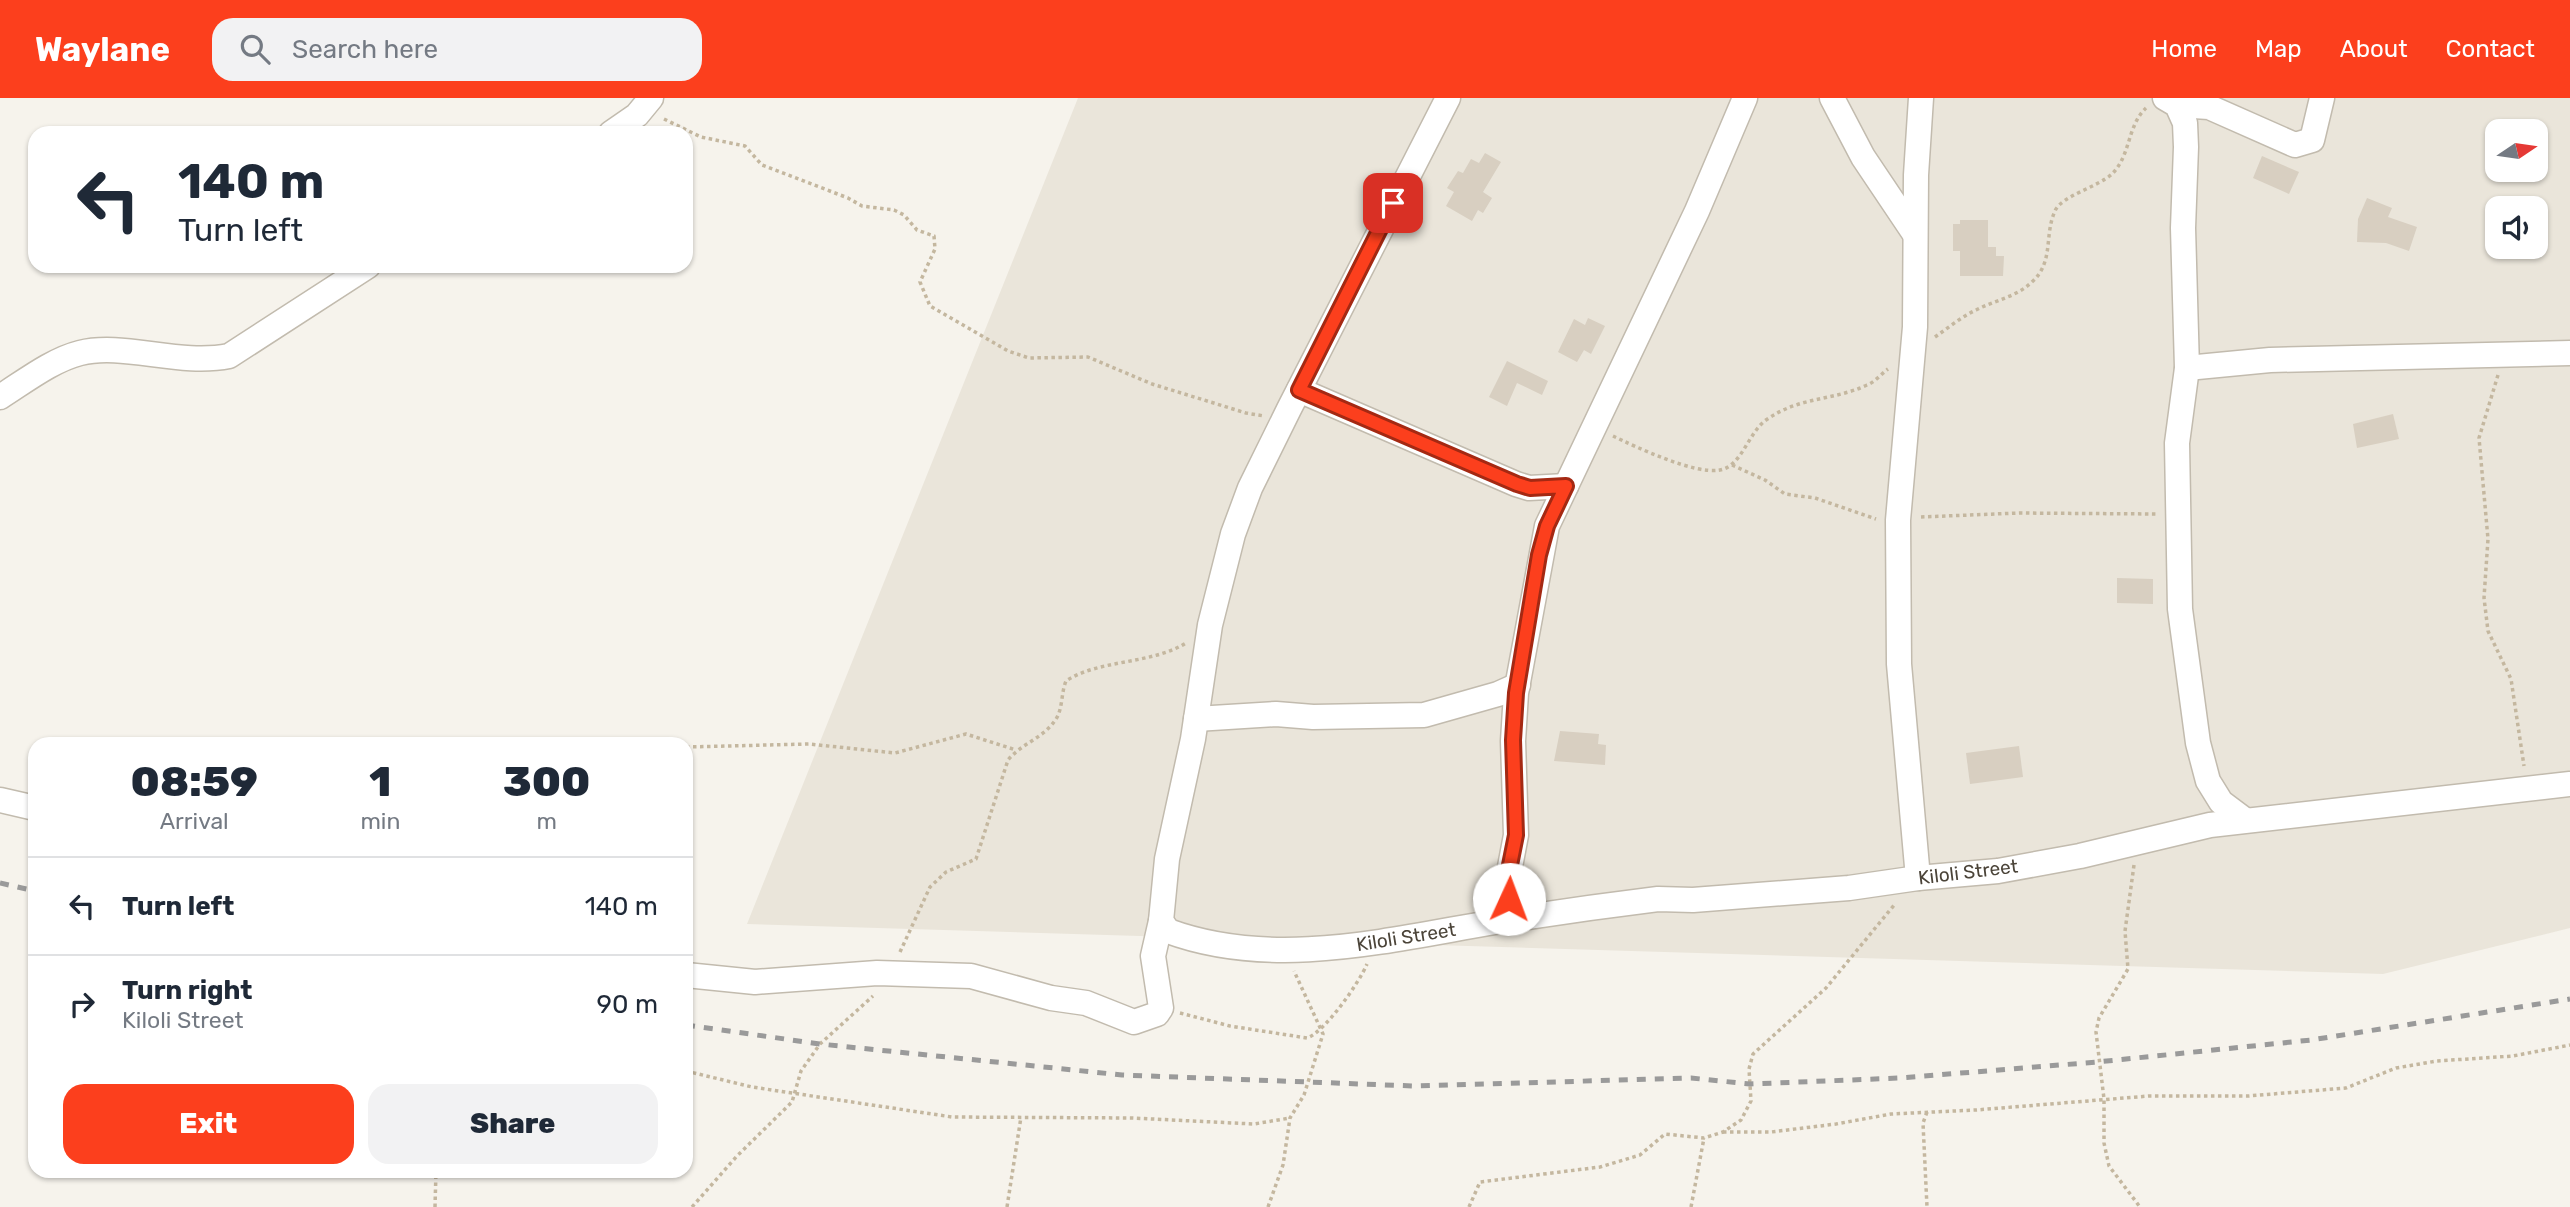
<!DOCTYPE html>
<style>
body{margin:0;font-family:Rubik,sans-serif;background:#f2f2f3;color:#1f2937;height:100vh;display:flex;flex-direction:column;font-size:26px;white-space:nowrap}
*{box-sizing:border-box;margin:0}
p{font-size:23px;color:#747a83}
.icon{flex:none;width:38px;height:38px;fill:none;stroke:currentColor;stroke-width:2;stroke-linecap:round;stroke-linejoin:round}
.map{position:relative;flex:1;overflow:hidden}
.drawer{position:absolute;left:28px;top:639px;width:665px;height:441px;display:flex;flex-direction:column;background:#fff;border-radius:21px;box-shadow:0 2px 5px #0004}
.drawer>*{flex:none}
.hud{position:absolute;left:28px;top:28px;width:665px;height:147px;border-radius:21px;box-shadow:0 2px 5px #0004;background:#fff;color:#1f2937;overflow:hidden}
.needle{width:46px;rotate:77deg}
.fabs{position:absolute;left:2485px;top:21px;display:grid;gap:14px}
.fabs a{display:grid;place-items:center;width:63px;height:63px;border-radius:14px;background:#fff;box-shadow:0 2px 5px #0004;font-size:35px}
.pin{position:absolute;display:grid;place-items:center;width:60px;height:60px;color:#fff;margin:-30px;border-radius:14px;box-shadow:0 4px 10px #0006}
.me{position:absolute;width:77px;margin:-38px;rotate:2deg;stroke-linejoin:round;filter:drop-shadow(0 0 5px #0008)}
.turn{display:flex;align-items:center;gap:24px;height:147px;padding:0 35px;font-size:32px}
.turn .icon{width:91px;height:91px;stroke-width:2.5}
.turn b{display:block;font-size:49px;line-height:60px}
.eta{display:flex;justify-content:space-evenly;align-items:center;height:119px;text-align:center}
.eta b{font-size:42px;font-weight:800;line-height:49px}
.action{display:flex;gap:14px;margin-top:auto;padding:14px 35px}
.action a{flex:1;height:80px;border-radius:21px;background:#fc3f1d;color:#fff;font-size:28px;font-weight:800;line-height:80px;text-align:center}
.action a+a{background:#f2f2f3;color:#1f2937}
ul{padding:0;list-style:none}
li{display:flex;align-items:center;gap:21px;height:98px;padding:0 35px;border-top:2px solid #e0e1e3}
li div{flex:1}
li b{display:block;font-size:26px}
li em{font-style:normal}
header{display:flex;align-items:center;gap:42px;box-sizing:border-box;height:98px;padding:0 35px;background:#fc3f1d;color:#fff}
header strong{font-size:33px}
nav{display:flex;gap:38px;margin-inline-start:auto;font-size:24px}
.search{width:490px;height:63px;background:#f2f2f3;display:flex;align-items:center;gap:18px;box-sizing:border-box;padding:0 24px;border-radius:21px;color:#747a83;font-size:26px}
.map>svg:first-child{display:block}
.residential{fill:#eae5da;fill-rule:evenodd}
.building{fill:#d8cfc1}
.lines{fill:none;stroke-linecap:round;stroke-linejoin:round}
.street-casing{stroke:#c2bbae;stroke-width:27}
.path{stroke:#c4b79f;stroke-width:3.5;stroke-dasharray:3.5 3.5;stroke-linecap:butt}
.street{stroke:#fff;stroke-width:24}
.rail{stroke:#9a9a9a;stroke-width:5;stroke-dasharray:9 9;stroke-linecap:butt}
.route-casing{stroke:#a42913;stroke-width:18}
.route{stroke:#fc3f1d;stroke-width:12}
.labels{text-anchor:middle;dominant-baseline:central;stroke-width:5;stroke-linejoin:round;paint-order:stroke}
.street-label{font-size:19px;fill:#4b4439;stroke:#fff}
</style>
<header>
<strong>Waylane</strong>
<div class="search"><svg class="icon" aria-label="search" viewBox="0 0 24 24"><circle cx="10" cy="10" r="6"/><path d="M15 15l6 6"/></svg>Search here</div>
<nav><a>Home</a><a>Map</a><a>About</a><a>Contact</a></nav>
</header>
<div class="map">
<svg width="2570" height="1109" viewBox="0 0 2570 1109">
<rect width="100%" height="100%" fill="#f6f3ec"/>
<path class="residential" d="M 1078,0 L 2570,0 L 2570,830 L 2383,876 L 747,826 ZM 2497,33 L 2536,33 L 2536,72 L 2497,72 ZM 2497,110 L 2536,110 L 2536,149 L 2497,149 Z"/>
<g class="building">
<polygon points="1485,55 1501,64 1483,94 1492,100 1483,115 1478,112 1472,123 1446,108 1454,94 1447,90 1458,73 1463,75 1471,61 1479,65"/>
<polygon points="2262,58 2299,74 2289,96 2253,80"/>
<polygon points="2367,100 2392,110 2388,119 2417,129 2409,153 2386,145 2357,144 2358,121"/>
<polygon points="1960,122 1988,122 1988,149 1996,149 1996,158 2004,158 2003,178 1960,178 1960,153 1953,153 1953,126 1960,126"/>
<polygon points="1588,220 1605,228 1591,256 1584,252 1577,264 1558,254 1574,221 1585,227"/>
<polygon points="1507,263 1548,283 1542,297 1517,285 1507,308 1489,299"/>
<polygon points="2393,316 2399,341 2357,350 2353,326"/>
<polygon points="2117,480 2153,481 2153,506 2117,505"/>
<polygon points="1560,633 1599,636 1598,646 1606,647 1605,667 1554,663"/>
<polygon points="2019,648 2023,679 1970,686 1966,655"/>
</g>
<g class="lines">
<g class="street-casing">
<g id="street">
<path d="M 1448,0 L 1289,311 L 1250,390 L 1233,436 L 1210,527 L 1193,641 L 1167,761 L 1161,823 L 1168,833 C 1271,871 1384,843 1489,825 C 1545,816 1601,808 1658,801 L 1693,802 L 1849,790 L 1918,780 L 1998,773 L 2080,758 L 2210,727 L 2570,686"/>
<polyline points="1832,0 1863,59 1914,135"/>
<polyline points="2165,0 2177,7 2185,25 2186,49 2183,130 2187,270 2177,345 2180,511 2198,645 2208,683 2221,704 2245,722"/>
<polyline points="2177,7 2209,9 2295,47 2312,42 2322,0"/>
<polyline points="611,35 637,17 651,0"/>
<polyline points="2187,270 2270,262 2570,255"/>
<polyline points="1299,292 1516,386 1529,390 1566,388"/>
<path d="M 0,299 C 24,284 52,262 80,255 C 123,244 179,268 229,258 L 368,168"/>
<polyline points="1196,621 1276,616 1313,619 1424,617 1498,596 1518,587"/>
<polyline points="0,702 35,710"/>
<polyline points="1918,780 1899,566 1898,422 1915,229 1916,77 1921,0"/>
<polyline points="1523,820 1509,801 1506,790 1516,737 1513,643 1516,595 1547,428 1697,113 1745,0"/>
<polyline points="686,877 755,884 877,875 971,878 1051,900 1086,905 1134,924 1157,916 1161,910 1153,858 1161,823"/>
</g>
</g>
<g class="path">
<polyline points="664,21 701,39 745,48 762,67 848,100 862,108 894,112 904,117 917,132 934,138 935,151 920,184 930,208 1008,253 1029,260 1088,259 1152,286 1246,315 1264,318"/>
<path d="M 1935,239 C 1948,230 1961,219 1976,212 C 1995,202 2017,199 2033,183 C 2054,163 2044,137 2055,113 C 2061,98 2098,89 2112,76 C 2131,57 2127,28 2146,10"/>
<polyline points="2498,277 2479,340 2488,441 2484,500 2488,533 2511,581 2524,668"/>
<path d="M 1613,338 C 1636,349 1695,377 1720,372 C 1742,368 1748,335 1766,322 C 1800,298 1833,303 1867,287 C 1875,284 1881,276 1888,271"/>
<polyline points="1732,367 1765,382 1785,396 1815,400 1876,421"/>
<polyline points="1921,419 2019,415 2158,416"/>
<polyline points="674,644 677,646"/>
<polyline points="686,649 809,646 895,655 966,636 1016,652"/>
<polyline points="2134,767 2125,833 2128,871 2099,920 2096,934 2104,1001 2104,1045 2109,1068 2140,1109"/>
<path d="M 900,854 L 930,789 L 946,774 L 976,761 L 1008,662 C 1022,645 1044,640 1056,621 C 1063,610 1061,595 1066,583 C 1099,561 1150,567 1186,545"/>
<path d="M 1180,915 L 1230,928 L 1307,940 C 1325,934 1359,885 1367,866"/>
<polyline points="686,973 752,989 952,1019 1132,1020 1254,1026 1290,1020"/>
<polyline points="1927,1014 1923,1025 1927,1109"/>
<polyline points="1723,1034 1771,1034 1836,1026 1891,1016 1976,1012 2149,998 2248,998 2346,990 2396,970 2437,963 2513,958 2570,947"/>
<polyline points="435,1109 436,1073"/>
<polyline points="692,1109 737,1058 792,1004 801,973 820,946 873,898"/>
<polyline points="1007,1109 1021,1019"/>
<polyline points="1268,1109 1283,1067 1290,1020 1304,997 1323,936 1294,873"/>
<polyline points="1469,1109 1480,1084 1600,1069 1640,1057 1665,1036 1704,1040 1723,1034 1741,1022 1751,1003 1749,971 1753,956 1826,890 1895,806"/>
<polyline points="1691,1109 1704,1040"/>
</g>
<use href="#street" class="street"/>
<g class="rail">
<polyline points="0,785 35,793"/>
<polyline points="686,927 820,946 1122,977 1414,988 1691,980 1750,986 1900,980 2097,964 2311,942 2570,901"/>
</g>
</g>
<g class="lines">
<g class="route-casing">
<polyline id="route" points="1393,105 1299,292 1517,386 1530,390 1566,388 1547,428 1539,457 1516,595 1513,642 1516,737 1507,782 1509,801"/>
</g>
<use href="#route" class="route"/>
</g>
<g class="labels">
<g class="street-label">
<text transform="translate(1968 774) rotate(-7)">Kiloli Street</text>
<text transform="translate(1406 839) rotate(-9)">Kiloli Street</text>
</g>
</g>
</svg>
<div class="fabs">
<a><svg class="needle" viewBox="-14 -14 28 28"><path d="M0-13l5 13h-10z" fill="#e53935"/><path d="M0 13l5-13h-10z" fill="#747a83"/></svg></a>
<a><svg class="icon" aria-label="sound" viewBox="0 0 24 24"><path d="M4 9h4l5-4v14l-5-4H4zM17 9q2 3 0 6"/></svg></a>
</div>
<div class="pin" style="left:1393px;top:105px;background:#d93025"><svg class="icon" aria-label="arrive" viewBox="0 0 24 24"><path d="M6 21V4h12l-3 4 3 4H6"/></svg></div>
<svg class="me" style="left:1509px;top:801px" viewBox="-20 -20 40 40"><circle r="19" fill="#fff"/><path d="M0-13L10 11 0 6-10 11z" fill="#fc3f1d"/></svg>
<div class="hud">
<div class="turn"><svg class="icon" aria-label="left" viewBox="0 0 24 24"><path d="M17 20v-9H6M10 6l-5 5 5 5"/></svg><div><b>140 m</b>Turn left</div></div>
</div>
<section class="drawer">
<div class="eta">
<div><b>08:59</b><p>Arrival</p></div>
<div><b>1</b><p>min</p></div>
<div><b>300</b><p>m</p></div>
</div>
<ul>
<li><svg class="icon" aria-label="left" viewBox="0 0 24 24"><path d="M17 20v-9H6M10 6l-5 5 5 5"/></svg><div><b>Turn left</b></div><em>140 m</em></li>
<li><svg class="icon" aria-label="right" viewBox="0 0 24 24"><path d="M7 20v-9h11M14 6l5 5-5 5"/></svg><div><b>Turn right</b><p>Kiloli Street</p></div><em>90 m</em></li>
</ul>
<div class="action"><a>Exit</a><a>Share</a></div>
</section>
</div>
